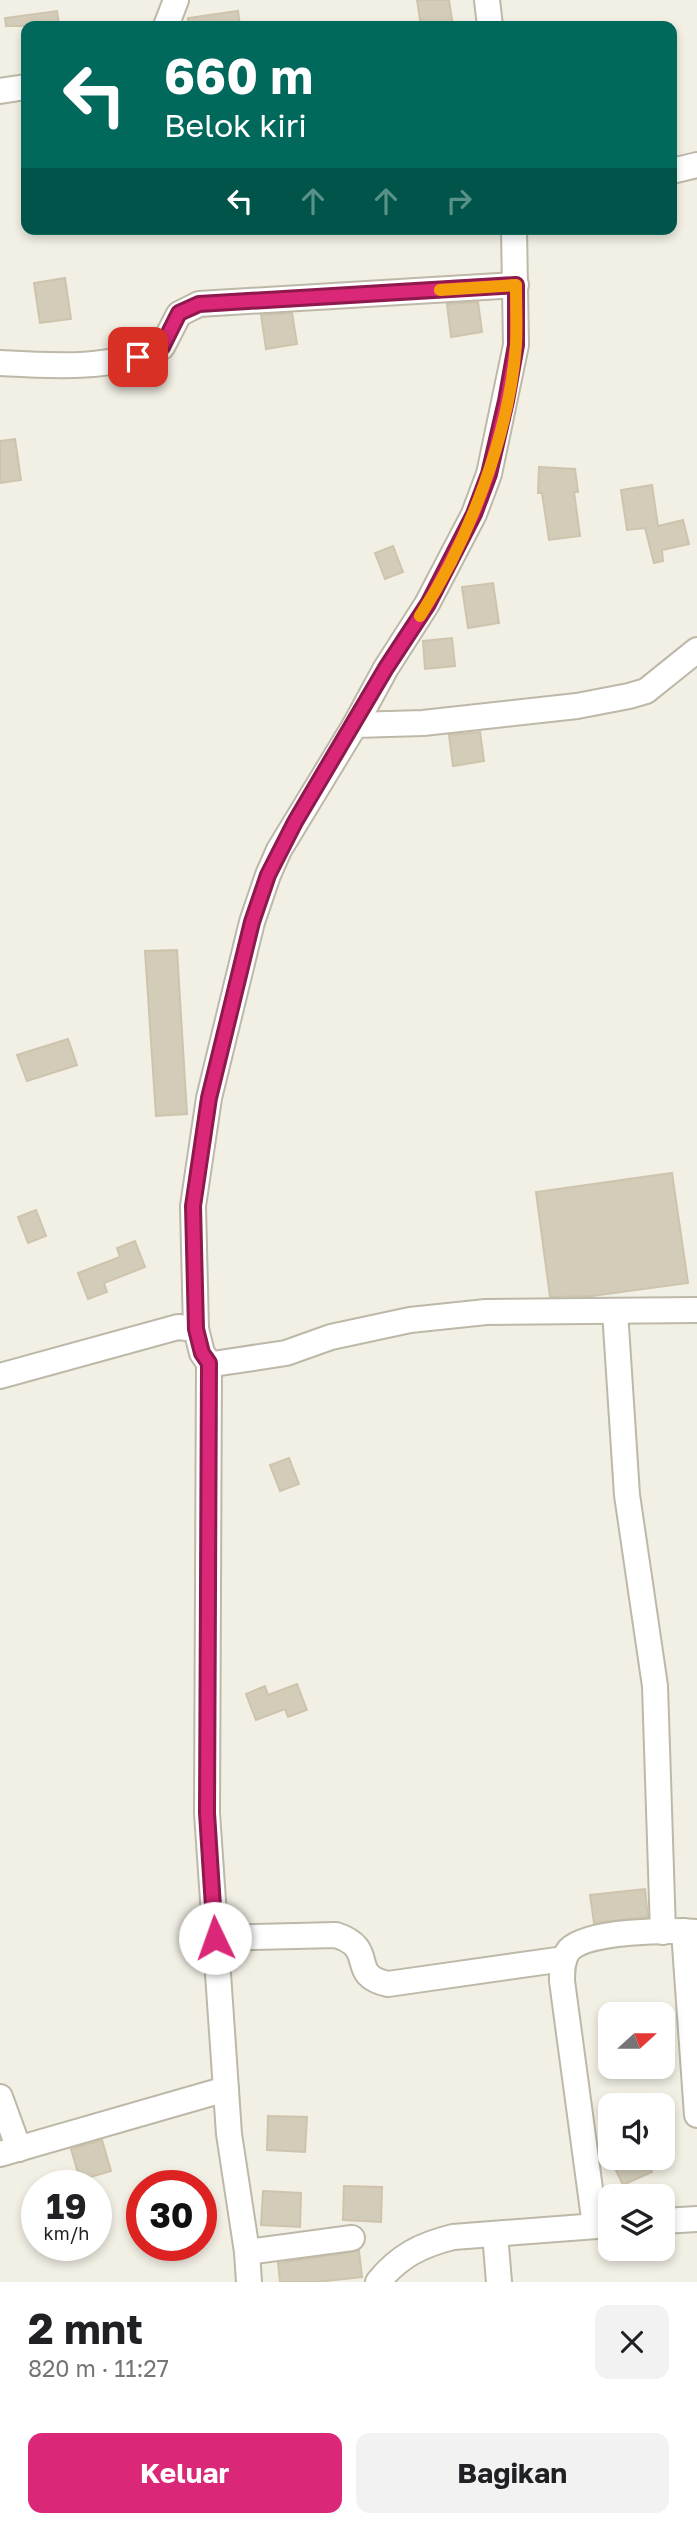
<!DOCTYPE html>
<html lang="id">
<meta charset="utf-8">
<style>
body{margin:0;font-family:"Golos Text",sans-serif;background:#f2f2f2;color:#202124;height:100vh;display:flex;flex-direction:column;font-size:26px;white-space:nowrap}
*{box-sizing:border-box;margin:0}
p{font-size:23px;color:#757577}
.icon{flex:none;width:38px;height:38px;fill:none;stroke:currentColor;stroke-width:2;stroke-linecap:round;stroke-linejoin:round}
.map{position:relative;height:2282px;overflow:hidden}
.details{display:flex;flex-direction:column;background:#fff;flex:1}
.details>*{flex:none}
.top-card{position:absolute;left:21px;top:21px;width:656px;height:214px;border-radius:14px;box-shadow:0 4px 10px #0003;background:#00695c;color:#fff;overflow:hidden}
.needle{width:46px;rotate:69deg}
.fabs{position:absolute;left:598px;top:2002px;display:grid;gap:14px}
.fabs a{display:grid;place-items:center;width:77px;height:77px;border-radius:14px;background:#fff;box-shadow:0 4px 10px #0003;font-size:35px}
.speed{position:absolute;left:21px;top:2170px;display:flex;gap:14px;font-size:35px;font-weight:700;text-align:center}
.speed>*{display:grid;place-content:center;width:91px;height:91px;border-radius:50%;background:#fff;box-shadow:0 4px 10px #0003;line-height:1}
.speed small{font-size:18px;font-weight:400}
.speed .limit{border:10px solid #d22;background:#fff;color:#111}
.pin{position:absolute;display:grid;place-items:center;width:60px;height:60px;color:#fff;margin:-30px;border-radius:14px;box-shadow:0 4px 10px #0006}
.me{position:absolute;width:77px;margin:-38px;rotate:357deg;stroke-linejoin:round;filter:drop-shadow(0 0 5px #0008)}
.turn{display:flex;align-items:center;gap:24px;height:147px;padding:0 28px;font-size:32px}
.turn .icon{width:91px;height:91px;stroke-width:2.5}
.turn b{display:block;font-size:49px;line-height:60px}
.lanes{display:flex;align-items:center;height:66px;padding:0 28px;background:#0003;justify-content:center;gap:35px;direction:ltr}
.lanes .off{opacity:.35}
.round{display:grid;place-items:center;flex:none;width:74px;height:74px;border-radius:14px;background:#f2f2f2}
.overview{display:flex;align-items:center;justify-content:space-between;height:119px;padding:0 28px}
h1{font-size:42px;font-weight:700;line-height:52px}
.cta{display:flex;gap:14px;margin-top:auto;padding:14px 28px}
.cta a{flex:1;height:80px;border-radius:14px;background:#db2777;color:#fff;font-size:28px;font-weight:700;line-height:80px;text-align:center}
.cta a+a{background:#f2f2f2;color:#202124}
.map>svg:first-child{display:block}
.building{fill:#d3ccb9;stroke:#cec4ad;stroke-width:2}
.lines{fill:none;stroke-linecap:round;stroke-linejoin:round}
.minor-casing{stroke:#bdb8a7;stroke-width:28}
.minor{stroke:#fff;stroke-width:24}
.route-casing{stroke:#8e194d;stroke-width:18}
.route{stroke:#db2777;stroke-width:12}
.slow{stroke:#f59e0b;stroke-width:12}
</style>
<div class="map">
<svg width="697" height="2282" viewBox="0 0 697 2282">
<rect width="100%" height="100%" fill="#f2efe4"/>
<g class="building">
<polygon points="417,0 449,0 453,26 421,26"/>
<polygon points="57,11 59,26 6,26 5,18"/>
<polygon points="238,11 240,26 188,26 188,18"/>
<polygon points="65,278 71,319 40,323 34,283"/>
<polygon points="478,302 482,332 451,337 447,304"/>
<polygon points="292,313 297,344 266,349 261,315"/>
<polygon points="15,439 21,480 0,483 0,441"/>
<polygon points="539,467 575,469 578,492 574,492 580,536 549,540 542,493 538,493"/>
<polygon points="652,485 658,526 683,520 689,544 662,550 663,561 654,563 645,528 627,530 621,490"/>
<polygon points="393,546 403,572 385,579 375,553"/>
<polygon points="493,583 499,623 468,628 462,587"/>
<polygon points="452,638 455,666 425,669 423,641"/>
<polygon points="480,732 484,761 453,766 449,735"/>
<polygon points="177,950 187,1114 156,1116 145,951"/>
<polygon points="68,1039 77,1065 27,1081 17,1055"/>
<polygon points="672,1173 688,1283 592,1296 550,1297 536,1192"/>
<polygon points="36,1210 46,1236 28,1243 18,1217"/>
<polygon points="135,1241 145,1267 104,1283 107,1292 88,1299 78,1273 120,1257 117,1248"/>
<polygon points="289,1458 299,1484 280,1491 270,1465"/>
<polygon points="297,1684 307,1710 288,1717 285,1709 256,1720 246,1694 265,1686 268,1695"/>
<polygon points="645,1889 648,1917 594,1923 590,1895"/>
<polygon points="268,2116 307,2117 305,2152 267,2150"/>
<polygon points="102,2140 111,2171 80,2180 71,2149"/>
<polygon points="610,2158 646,2158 652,2172 623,2185"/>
<polygon points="344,2186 382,2187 381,2222 343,2220"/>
<polygon points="263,2191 301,2193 300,2227 261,2225"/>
<polygon points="359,2251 362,2277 316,2282 280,2282 278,2263"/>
</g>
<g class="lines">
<g class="minor-casing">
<g id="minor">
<polyline points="487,0 490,26"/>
<polyline points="166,26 176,0"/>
<polyline points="0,91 26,87"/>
<polyline points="672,171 697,165"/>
<path d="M 0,363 C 54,366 112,370 162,347 L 179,314 L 199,304 L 516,285"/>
<polyline points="355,725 386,668 427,604 474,514 489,474 516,345 514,229"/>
<polyline points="615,1311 627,1495 655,1686 663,1932"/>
<polyline points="196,1329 193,1206 209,1098 252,922 268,875 279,850 355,725 423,723 577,706 629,696 646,691 697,650"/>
<polyline points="209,1363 207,1813 229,2134 247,2252 249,2282"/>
<polyline points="0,1376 178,1327 196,1329 202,1353 209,1363 213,1364 286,1353 331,1337 410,1320 486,1312 697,1310"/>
<polyline points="684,1931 697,2115"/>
<path d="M 215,1938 L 336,1935 C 379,1949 346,1975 388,1984 L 564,1959"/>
<polyline points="0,2097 19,2149"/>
<polyline points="0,2154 226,2089"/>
<polyline points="663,2221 697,2219"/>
<path d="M 595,2226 L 562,1981 C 562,1971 562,1959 569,1950 C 588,1930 670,1930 697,1932"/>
<polyline points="495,2234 499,2282"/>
<polyline points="247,2252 352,2238"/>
<path d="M 378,2282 C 399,2256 421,2245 453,2237 L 610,2225"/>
</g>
</g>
<use href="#minor" class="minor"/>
</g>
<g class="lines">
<g class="route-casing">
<polyline id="route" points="138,357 162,347 179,313 199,304 516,285 516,345 506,401 489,474 474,514 428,604 386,668 295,822 268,875 252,922 209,1098 193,1206 196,1329 202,1353 209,1363 207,1813 215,1938"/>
</g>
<use href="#route" class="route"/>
<path class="slow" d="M 420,616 C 469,540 509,435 516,345 C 517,325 516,305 516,285 L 440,290"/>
</g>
</svg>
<div class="fabs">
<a><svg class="needle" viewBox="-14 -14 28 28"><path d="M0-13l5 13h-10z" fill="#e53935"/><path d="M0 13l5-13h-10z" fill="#757577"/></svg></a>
<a><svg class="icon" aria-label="sound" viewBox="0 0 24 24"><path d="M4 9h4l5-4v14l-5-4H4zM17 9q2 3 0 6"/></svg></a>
<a><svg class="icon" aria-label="layers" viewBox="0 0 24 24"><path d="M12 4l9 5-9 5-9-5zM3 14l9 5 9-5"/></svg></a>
</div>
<div class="speed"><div>19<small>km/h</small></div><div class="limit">30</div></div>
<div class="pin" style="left:138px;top:357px;background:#d93025"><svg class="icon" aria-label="arrive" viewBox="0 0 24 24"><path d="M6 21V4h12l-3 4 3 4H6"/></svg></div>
<svg class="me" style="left:215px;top:1938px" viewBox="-20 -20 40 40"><circle r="19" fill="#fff"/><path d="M0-13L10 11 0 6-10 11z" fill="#db2777"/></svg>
<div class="top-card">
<div class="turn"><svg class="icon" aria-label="left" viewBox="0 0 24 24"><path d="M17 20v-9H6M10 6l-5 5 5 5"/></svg><div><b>660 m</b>Belok kiri</div></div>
<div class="lanes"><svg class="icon" aria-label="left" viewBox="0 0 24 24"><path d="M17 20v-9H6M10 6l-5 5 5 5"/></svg><svg class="icon off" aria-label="ahead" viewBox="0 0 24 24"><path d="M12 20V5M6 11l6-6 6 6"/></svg><svg class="icon off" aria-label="ahead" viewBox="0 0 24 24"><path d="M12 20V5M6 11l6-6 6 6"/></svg><svg class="icon off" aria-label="right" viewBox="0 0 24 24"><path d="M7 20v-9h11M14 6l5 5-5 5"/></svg></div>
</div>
</div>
<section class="details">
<div class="overview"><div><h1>2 mnt</h1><p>820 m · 11:27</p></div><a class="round"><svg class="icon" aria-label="close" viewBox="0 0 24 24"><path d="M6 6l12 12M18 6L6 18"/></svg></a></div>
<div class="cta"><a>Keluar</a><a>Bagikan</a></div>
</section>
